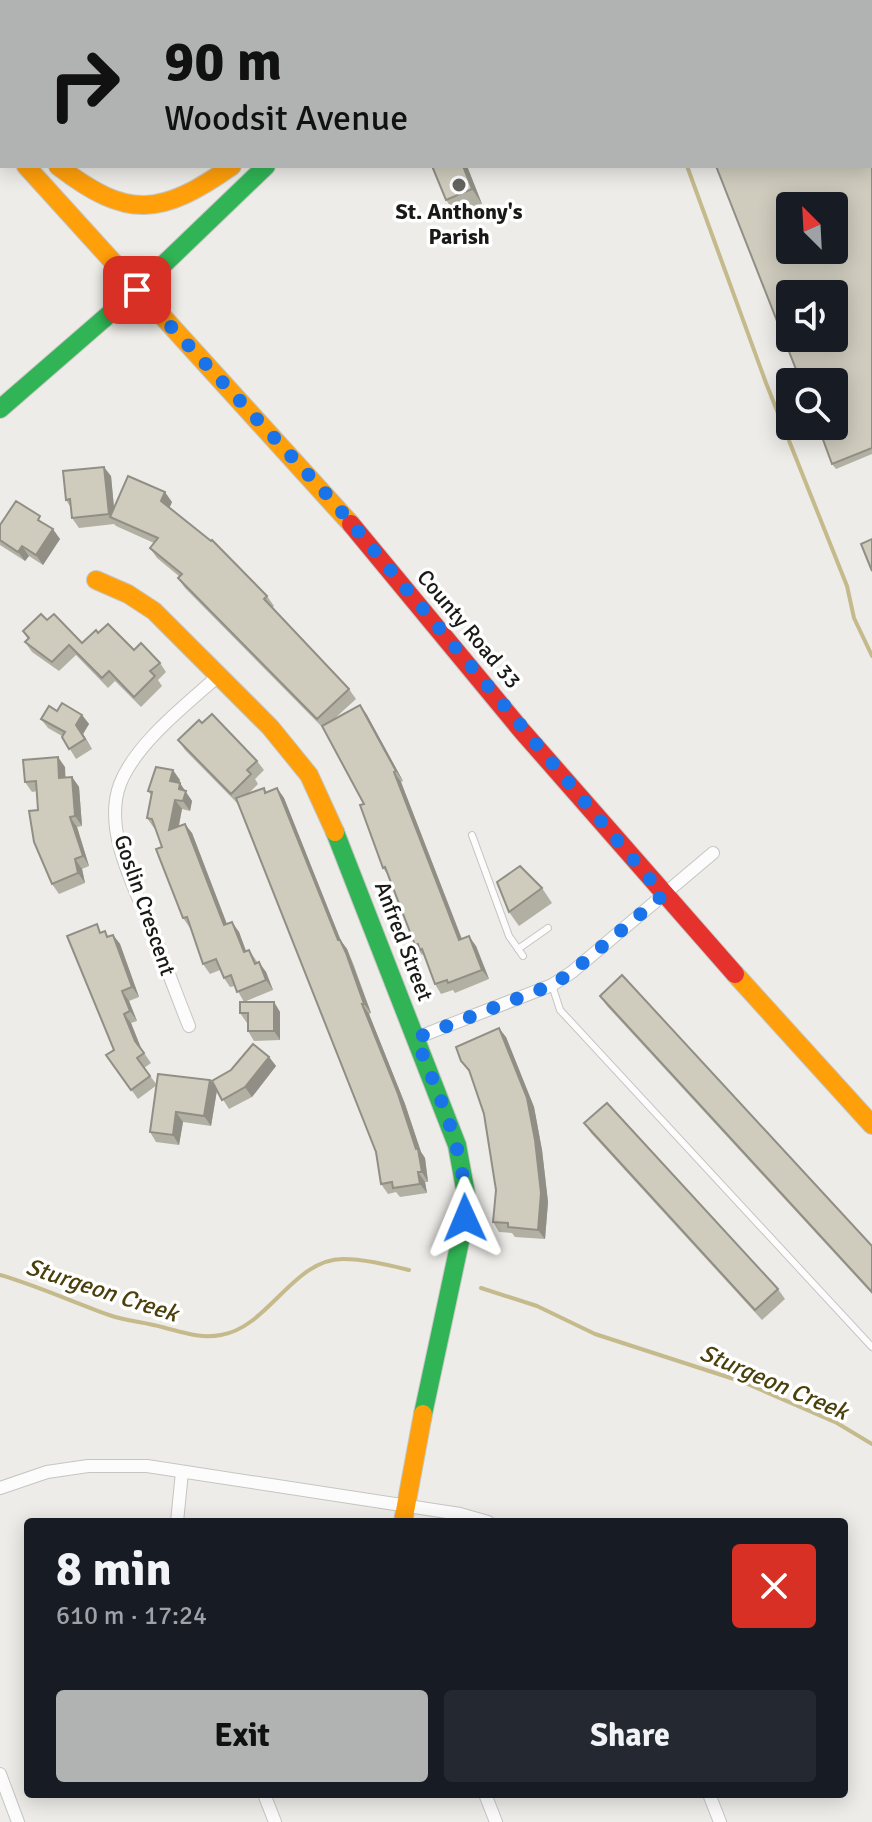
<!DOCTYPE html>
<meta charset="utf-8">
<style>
body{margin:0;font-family:Signika,sans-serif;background:#242831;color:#f1f3f6;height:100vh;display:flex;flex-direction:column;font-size:30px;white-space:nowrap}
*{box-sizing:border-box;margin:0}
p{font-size:26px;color:#9ea1a6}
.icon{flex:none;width:44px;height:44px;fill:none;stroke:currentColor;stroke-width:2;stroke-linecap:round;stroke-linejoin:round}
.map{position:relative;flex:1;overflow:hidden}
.sheet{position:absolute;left:24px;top:1518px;width:824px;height:280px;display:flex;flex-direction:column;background:#171b24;border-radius:8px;box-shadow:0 4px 20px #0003}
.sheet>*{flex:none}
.top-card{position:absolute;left:0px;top:0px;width:872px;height:168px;box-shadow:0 4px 20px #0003;background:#b1b2b2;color:#111;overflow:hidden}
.needle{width:52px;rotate:336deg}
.tools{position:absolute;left:776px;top:192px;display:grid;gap:16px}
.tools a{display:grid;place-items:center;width:72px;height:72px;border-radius:8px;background:#171b24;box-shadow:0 4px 20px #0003;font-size:40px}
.pin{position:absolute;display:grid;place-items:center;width:68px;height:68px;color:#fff;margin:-34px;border-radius:16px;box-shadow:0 4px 12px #0006}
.me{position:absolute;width:88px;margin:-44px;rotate:359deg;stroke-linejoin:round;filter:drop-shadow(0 0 6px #0008)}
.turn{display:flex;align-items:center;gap:28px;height:168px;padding:0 32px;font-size:36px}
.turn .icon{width:104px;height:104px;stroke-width:2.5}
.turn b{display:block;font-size:56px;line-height:68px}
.round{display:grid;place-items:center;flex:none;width:84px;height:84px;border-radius:8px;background:#242831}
.head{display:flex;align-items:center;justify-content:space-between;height:136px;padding:0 32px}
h1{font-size:48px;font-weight:800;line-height:60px}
.primary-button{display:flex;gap:16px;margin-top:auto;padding:16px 32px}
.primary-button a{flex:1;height:92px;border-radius:8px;background:#b1b2b2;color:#111;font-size:32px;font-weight:800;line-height:92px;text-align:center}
.primary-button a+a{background:#242831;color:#f1f3f6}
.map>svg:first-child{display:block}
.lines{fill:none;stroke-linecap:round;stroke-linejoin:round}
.stream{stroke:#c5ba8c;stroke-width:4}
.lane-casing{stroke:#c6c5c2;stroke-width:8}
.street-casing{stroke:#c6c5c2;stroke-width:14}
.fast-casing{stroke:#c6c5c2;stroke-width:20}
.slow-casing{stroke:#c6c5c2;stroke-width:20}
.jam-casing{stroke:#c6c5c2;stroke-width:20}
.lane{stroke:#fcfcfc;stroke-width:6}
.street{stroke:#fcfcfc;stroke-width:12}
.fast{stroke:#30b455;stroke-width:18}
.slow{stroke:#ff9f0a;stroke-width:18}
.jam{stroke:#e5322d;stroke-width:18}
.wall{fill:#b2afa3}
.shaded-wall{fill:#918f85}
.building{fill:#cfccbe;stroke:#918f85;stroke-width:2;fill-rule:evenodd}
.route{stroke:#1a73e8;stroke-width:14;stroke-dasharray:0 25.2}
.poi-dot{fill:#636360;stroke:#fff;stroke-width:3}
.labels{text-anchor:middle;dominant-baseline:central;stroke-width:7;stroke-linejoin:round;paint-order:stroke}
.poi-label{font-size:22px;font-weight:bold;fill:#191917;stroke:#fff}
.street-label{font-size:22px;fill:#191917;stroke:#fff}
.water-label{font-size:24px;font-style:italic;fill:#4b400c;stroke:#fff}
</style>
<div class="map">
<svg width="872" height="1822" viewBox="0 0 872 1822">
<rect width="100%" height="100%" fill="#edece8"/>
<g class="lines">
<g class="stream">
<polyline points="687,166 766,383 847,586 854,618 872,656"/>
<path d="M 0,1275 C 38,1286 72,1302 109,1315 C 126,1321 144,1322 162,1327 C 182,1332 200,1339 221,1335 C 269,1327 293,1259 343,1259 C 364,1259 388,1265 409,1270"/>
<polyline points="481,1288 537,1306 595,1334 743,1382 837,1423 872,1444"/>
</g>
<g class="lane-casing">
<g id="lane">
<polyline points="472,835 509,936 523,956"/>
<polyline points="518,949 548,928"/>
<polyline points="552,985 560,1010 872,1347"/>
</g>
</g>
<g class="street-casing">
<g id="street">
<path d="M 189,1026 C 177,996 166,966 154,935 C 137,891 102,832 120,784 C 136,743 186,705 218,676"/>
<polyline points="416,1038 552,985 572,972 713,853"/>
<polyline points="0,1488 47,1472 88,1466 147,1466 460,1514 488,1522"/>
<polyline points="177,1522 182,1472"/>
<polyline points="0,1774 18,1822"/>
<polyline points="264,1794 275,1822"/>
<polyline points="485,1794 496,1822"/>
<polyline points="709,1794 720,1822"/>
</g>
</g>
<g class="fast-casing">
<g id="fast">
<polyline points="0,409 137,290 266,166"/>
<polyline points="335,832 457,1145 466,1194 465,1218 423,1414"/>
</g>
</g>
<g class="slow-casing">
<g id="slow">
<polyline points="0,137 2,139"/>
<polyline points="26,166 351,524"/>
<path d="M 58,166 C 128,220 161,216 232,166"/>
<polyline points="96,580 128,594 154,611 270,727 309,775 335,832"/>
<polyline points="735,974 872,1125"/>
<polyline points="403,1522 423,1414"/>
</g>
</g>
<g class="jam-casing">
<g id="jam">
<polyline points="442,2 444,0"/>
<polyline points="0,117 2,119"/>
<polyline points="351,524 522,731 735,974"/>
</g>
</g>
<use href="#lane" class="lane"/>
<use href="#street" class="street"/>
<use href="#fast" class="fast"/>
<use href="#slow" class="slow"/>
<use href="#jam" class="jam"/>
</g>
<g class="wall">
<polygon points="872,0 872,454 836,469 832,464"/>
<polygon points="467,166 482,204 456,214 446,200"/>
<polygon points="111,476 114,507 172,502 169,508 267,596 274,606 272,608 349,689 356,699 333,720 360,705 367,715 403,781 401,782 462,939 476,946 489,979 455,993 453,990 441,994 435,984 426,958 423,954 422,955 415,945 388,875 383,868 364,804 324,729 185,588 178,578 180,577 157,558 150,548 154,543 116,526 114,524 79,528 72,518 71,508 66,500"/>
<polygon points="0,525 47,525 60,539 43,565 29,556 25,561 0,545"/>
<polygon points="47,620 82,643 98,633 160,663 166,672 158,680 162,686 141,707 115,681 108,688 76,655 59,671 32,652 25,642 28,639 23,631"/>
<polygon points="82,715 89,724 83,734 92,749 76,759 62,736 48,728 41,719"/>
<polygon points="202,723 257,761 264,770 255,779 258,784 248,794 264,788 267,792 277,788 284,798 341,941 347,949 353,963 371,1013 369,1014 405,1104 421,1152 425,1158 428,1182 425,1182 427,1193 400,1197 396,1192 388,1194 381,1184 376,1152 238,804 185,750 178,740"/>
<polygon points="65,767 65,777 72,777 79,787 82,826 77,827 89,866 82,869 85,883 59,894 52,884 38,810 37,791 32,792 25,782"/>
<polygon points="180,780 179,783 192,801 190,811 182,809 179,826 192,833 227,924 239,932 246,951 249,950 258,963 266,972 273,990 244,1002 235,986 230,987 224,978 220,970 210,974 203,964 191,928 190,928 183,918 162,847 155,828 154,828 147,818 152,796 148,791"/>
<polygon points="542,888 552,903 519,926 509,912"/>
<polygon points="105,931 108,936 113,935 120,944 139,997 129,1001 137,1021 131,1023 142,1050 151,1063 144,1068 157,1085 138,1099 106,1055 114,1050 102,932"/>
<polygon points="600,996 872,1246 872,1294 607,1006"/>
<polygon points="274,1002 280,1012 280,1040 254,1041 248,1031 247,1023 240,1013"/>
<polygon points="506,1037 534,1107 542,1150 548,1202 545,1239 515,1237 512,1233 499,1232 493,1222 496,1190 484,1114 470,1073 461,1061"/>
<polygon points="269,1057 276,1066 252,1097 229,1109 217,1090 211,1126 183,1122 179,1145 156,1142 150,1132 210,1080 216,1088"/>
<polygon points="584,1123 778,1289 785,1299 762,1320 591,1133"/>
</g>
<g class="shaded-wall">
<polygon points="463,166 467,166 482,204 472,189"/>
<polygon points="104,467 111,476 115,519 112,518 109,514"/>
<polygon points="165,492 172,502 168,511 161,501"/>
<polygon points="53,529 60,539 43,565 36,555"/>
<polygon points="22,546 29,556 25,561 18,552"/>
<polygon points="360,705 367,715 403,781 396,771"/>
<polygon points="82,715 89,724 83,734 92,749 76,725"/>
<polygon points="58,757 65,767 66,788 59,778"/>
<polygon points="173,770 180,780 177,791 170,781"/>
<polygon points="394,772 401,782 466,950 459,940"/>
<polygon points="72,777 79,787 82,826 75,816"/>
<polygon points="180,783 192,801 190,811 183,801 179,789"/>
<polygon points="277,788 284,798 341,941 347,949 371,1013 364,1004"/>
<polygon points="175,800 182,809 176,839 169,830"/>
<polygon points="70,817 77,827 89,866 83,856"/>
<polygon points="185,824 192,833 231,935 224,925"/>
<polygon points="75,859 82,869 85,883 78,873"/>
<polygon points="232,922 239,932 250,962 244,952"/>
<polygon points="113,935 120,944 139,997 132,987"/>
<polygon points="469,936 476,946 489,979 482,970"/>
<polygon points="259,962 266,972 273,990 266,980"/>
<polygon points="122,991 129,1001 137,1021 130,1011"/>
<polygon points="274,1002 280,1012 280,1040 274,1031"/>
<polygon points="362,1004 369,1014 405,1104 421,1152 425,1158 428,1182 422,1172"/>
<polygon points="124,1014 131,1023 142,1051 135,1041"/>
<polygon points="499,1028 506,1037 534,1107 542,1150 548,1202 545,1239 538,1230"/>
<polygon points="269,1057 276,1066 252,1097 245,1087"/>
<polygon points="210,1080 217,1090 211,1126 204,1116"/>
<polygon points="176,1112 183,1122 179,1145 173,1135"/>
<polygon points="418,1172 425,1182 427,1193 420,1184"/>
</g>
<g class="building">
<path d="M 658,0 L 872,0 L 872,448 L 832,464 L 818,426 L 834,426 L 834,382 L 801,382 L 716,166 L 870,166 L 870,2 L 653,2 ZM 790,206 L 834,206 L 834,250 L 790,250 ZM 790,294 L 834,294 L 834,338 L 790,338 Z"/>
<polygon points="432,166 463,166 472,189 446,200"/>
<polygon points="104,467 109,514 72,518 70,499 66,500 63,471"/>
<polygon points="128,476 165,492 161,501 211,541 212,540 267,596 264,599 349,689 317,719 178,578 182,574 150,548 158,538 110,517"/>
<polygon points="16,501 40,516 38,520 53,529 36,555 22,546 18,552 0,540 0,525"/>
<polygon points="872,539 872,571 861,544"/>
<polygon points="41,614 47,620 54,614 82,643 96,630 98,633 108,624 134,650 141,643 160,663 150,671 155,676 134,697 109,671 102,678 69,645 52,662 25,642 29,638 23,631"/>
<polygon points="62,703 82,715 76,725 85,739 69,749 62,737 65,732 41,719 49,706 57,711"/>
<polygon points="360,705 396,771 394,772 459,940 469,936 482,970 448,983 447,980 435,984 422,949 420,950 418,944 415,945 385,867 383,868 360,805 364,804 322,726"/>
<polygon points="212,714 257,761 247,770 251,774 231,794 178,740 199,720 202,723"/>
<polygon points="58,757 59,778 72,777 75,816 70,817 83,856 75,859 78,873 52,884 34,842 29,811 38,810 36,781 25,782 23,760"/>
<polygon points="156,767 173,770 170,781 180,783 179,789 186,791 183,801 175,800 169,830 185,824 224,925 232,922 244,952 249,950 255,964 259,962 266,980 237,992 231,975 224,978 216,959 203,964 187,917 183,918 156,849 162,847 152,819 147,818 152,792 148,791"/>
<polygon points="264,788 265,793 277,788 338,940 340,940 346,953 364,1004 362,1004 398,1094 416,1149 418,1149 422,1172 418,1172 420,1184 393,1188 392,1182 381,1184 376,1152 236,798"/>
<polygon points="520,866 542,888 509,912 497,882"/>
<polygon points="97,924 100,933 105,931 107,937 113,935 132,987 122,991 130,1011 124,1014 135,1041 144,1053 137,1058 150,1076 131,1090 106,1055 114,1050 67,936"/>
<polygon points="622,975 872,1246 872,1292 600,996"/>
<polygon points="240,1002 274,1002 274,1031 248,1031 248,1013 240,1013"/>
<polygon points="499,1028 527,1098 535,1140 541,1193 538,1230 508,1227 508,1223 493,1222 496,1190 484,1114 469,1070 461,1061 456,1047"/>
<polygon points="253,1044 269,1057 245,1087 222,1100 212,1081 231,1070"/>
<polygon points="158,1074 210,1080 204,1116 176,1112 173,1135 150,1132"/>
<polygon points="607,1103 778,1289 755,1310 584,1123"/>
</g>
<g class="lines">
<path class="route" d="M 137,290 L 331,499 L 663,895 L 572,972 L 552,985 L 416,1038 C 439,1097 468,1154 465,1218"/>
</g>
<circle class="poi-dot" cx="459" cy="185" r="8"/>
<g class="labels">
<g class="poi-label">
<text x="459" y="211">St. Anthony's<tspan x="459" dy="25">Parish</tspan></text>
</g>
<g class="street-label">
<text transform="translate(469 629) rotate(50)">County Road 33</text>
<text transform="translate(145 905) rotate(71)">Goslin Crescent</text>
<text transform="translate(404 941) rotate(69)">Anfred Street</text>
</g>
<g class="water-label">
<text transform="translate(102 1290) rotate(18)">Sturgeon Creek</text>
<text transform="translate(774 1382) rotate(23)">Sturgeon Creek</text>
</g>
</g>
</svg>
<div class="tools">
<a><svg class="needle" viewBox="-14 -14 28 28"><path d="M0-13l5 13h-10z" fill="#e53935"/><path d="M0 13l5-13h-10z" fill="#9ea1a6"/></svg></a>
<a><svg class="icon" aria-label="sound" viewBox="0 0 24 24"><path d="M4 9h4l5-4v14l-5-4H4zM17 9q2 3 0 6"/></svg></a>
<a><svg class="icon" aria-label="search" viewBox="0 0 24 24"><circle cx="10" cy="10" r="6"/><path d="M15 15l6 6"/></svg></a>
</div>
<div class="pin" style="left:137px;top:290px;background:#d93025"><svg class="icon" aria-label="arrive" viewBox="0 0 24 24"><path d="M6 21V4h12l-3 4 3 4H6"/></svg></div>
<svg class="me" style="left:465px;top:1218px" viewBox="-20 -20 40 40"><path d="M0-17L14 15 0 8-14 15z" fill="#1a73e8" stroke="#fff" stroke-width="4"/></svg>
<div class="top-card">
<div class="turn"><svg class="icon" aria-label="right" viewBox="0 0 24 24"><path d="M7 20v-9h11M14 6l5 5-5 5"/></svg><div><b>90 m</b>Woodsit Avenue</div></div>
</div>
<section class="sheet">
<div class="head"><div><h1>8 min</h1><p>610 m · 17:24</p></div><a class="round" style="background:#d93025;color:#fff"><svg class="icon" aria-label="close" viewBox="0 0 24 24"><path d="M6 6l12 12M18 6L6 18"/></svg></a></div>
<div class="primary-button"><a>Exit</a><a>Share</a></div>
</section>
</div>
